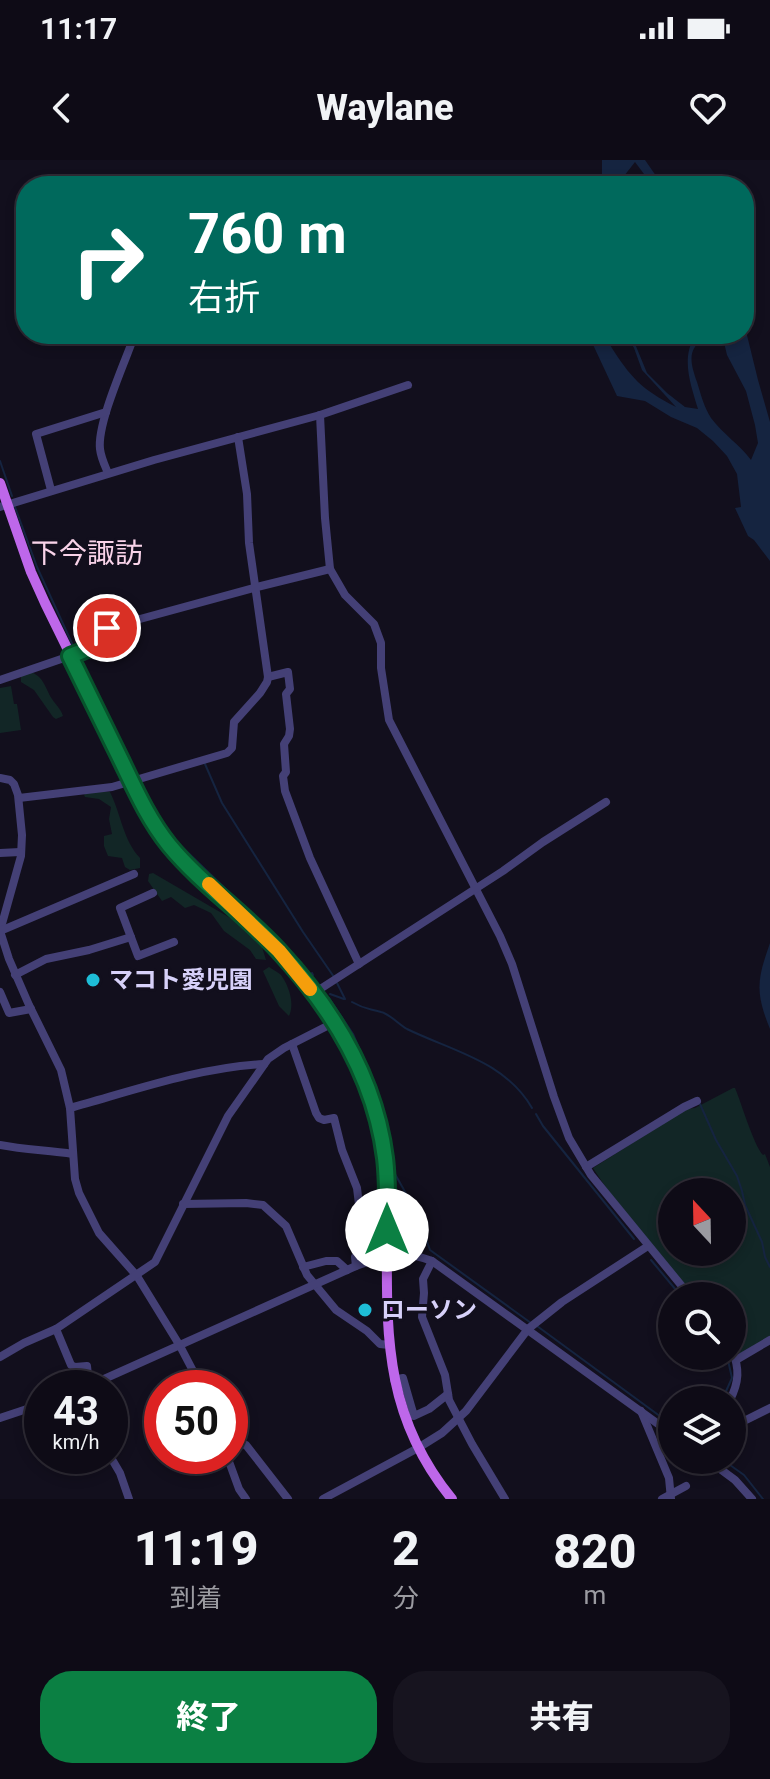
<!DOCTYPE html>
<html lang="ja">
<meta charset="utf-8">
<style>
body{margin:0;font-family:Roboto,"Noto Sans JP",sans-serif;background:#17141f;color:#f1f3f6;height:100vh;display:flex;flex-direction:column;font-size:30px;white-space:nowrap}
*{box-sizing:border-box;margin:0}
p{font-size:26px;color:#9b9ba1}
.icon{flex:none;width:44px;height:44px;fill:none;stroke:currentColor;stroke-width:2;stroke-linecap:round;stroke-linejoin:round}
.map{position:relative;height:1339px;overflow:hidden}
.panel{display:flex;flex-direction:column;background:#0e0b16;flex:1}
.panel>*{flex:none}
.top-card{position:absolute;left:16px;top:16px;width:738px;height:168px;border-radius:32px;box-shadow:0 4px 12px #0003,0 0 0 2px #2e2b35;background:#00695c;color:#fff;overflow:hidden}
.needle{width:52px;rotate:338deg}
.fabs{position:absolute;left:658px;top:1018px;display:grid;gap:16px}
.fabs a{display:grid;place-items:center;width:88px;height:88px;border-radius:50%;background:#0e0b16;box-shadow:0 4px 12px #0003,0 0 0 2px #2e2b35;font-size:40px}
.speed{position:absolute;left:24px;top:1210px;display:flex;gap:16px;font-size:40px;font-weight:700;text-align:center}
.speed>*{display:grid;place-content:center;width:104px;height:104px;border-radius:50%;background:#0e0b16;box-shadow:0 4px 12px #0003,0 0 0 2px #2e2b35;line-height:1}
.speed small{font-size:20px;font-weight:400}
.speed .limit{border:12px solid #d22;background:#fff;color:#111}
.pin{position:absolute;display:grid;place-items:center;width:68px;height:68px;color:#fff;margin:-34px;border:4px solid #fff;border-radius:50%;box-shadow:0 2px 8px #0007}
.me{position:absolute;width:88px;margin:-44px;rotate:0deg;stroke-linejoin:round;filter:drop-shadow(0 0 6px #0008)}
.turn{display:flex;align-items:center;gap:28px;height:168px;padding:0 40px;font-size:36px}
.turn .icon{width:104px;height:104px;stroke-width:2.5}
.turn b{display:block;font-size:56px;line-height:68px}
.eta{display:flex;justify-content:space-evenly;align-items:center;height:136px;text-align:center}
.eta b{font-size:48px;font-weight:800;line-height:56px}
.button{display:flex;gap:16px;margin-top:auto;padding:16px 40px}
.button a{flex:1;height:92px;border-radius:32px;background:#0b8043;color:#fff;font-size:32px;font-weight:800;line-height:92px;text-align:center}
.button a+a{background:#17141f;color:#f1f3f6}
.status{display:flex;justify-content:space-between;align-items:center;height:56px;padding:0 40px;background:#0e0b16;direction:ltr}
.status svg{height:22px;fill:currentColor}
header{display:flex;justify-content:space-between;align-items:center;height:104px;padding:0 40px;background:#0e0b16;font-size:36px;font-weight:800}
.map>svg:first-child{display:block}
.green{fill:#122626;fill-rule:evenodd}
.water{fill:#152440}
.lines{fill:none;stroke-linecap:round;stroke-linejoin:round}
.stream{stroke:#152440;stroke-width:2}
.minor{stroke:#444076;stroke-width:8}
.major{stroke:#be67ea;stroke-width:10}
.route-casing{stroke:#07532c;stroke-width:20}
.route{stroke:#0b8043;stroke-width:14}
.slow{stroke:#f59e0b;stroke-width:14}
.poi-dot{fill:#1ebdd7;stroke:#120f1d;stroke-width:3}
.labels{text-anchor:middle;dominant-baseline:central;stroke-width:6;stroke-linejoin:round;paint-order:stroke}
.poi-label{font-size:24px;font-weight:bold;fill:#d7d1f9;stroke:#120f1d;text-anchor:start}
.quarter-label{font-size:28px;fill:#f9d3e9;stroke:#120f1d}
</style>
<div class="status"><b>11:17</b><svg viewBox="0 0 49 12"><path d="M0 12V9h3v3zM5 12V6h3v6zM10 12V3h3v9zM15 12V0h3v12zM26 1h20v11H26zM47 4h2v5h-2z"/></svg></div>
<header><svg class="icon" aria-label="back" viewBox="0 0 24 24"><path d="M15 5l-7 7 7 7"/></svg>Waylane<svg class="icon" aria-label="heart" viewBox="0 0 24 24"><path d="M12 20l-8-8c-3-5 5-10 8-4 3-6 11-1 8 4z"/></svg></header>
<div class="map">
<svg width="770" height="1339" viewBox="0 0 770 1339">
<rect width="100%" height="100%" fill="#120f1d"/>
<g class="green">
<path d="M 31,512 C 44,517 45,528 52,539 C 56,545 61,549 63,556 L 56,559 L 53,557 L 34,530 L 21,522 L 21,516 Z"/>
<polygon points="11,526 14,544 17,544 21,570 0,573 0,528"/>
<path d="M 96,631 L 110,632 C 121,654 123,680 140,698 L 140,708 L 130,710 L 125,707 L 122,698 L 108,696 L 104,686 L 104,676 L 112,674 L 109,659 L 111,647 L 99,639 L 85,637 L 84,635 L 87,632 Z"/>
<polygon points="153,713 232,759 257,779 262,787 266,800 256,799 250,790 224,771 211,753 194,745 185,748 171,737 162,741 148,721 149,714"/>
<path d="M 269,807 C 273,810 278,812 281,815 C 289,826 295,844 289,856 L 279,846 L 263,811 Z"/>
<path d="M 733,928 L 735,928 C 741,942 754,986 763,995 L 765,994 L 770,1007 L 770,1179 L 740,1194 L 732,1183 L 732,1136 L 694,1136 L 607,1029 L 593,1008 L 686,949 L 695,948 ZM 672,1032 L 732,1032 L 732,1092 L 672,1092 Z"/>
</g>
<g class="water">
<polygon points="602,0 645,0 663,26 653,26 635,2 624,16 624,26 602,26"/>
<path d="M 744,163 L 758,220 L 770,262 L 770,401 L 754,380 L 748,376 L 735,348 L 741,347 L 737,314 L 727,296 L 713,281 L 697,268 L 671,257 L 645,241 L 617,236 L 588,174 L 613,174 L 610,185 C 631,218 641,229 676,247 L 642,210 L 634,188 L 626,174 L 631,174 L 647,213 L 667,233 L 685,247 L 698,249 C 691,225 680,198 696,174 L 710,174 C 687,188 689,199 697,222 C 701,235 704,247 711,258 C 723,274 740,285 751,300 L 758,283 L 755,265 L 746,231 L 727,195 L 722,174 L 744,174 Z"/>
<path d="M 770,783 L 770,869 C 755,832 757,820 770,783 Z"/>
</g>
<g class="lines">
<g class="stream">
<polyline points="0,301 12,336"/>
<polyline points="15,347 37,407 75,490"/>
<polyline points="79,498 137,615"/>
<polyline points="205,604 222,643 303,772 334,817"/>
<polyline points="142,625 158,656 178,683 285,786 311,815 312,813 313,815"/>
<polyline points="337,823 345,839"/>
<polyline points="330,834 344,839"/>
<polyline points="329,838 353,874 370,914 389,974 395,1014 417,1053 430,1090 531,1163"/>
<path d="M 352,842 C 366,850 367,848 381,852 C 390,854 398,864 407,869 C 452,891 505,901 532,948"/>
<polyline points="700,944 716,980 737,1016 742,1031 745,1045 762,1082 765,1097 770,1107"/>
<polyline points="536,954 543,966 634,1079"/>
<polyline points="732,1042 734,1043"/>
<polyline points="651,1100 681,1136"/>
<polyline points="537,1166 672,1265"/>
<polyline points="722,1240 732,1218 727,1196"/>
<polyline points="723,1300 744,1315 763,1339"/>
</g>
<g class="minor">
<polyline points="320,255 325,358 330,409 345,435 374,464 381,483 381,508 389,560 500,776 512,804 554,937 569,978 591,1015 690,1136"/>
<path d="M 108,313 C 105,306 101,298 100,289 C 97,263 125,202 135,174"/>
<polyline points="51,330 36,274 106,252"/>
<polyline points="0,347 154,300 320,255 408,225"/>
<polyline points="268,517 288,512 290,529 286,534 290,569 289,576 284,584 286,612 283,616 285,631 310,698 359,804"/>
<polyline points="0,520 70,496 103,483 106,481 105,470 107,468 257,427 330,409"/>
<polyline points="0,618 10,620 14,624 18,635 22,675 21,696 0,771 9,799 29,845 61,910 70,948 75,1019 79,1033 99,1073 137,1116 180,1186 202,1228"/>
<polyline points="19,638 112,627 227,593 232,588 234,562 260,533 267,522 268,517 249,383 247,334 238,277"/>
<polyline points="0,693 20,692"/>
<polyline points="153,733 120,748 138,796 174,782"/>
<polyline points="0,771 134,714"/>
<polyline points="15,815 46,799 89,790 131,777"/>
<polyline points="0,832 9,853 31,849"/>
<polyline points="314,833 503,711 543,682 606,642"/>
<polyline points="292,884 316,953 319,958 324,960 334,958 342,990 357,1028 361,1061 370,1082 370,1087 367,1092 355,1097 356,1106"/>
<path d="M 70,948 C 132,931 200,907 264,904"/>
<path d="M 0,985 C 25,990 48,990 73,994"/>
<polyline points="586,1007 684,947 697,941"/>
<polyline points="183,1044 246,1043 263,1045 286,1066 307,1115 336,1150 367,1171 380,1184 389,1185"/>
<polyline points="432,1101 423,1119 424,1133 422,1157 445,1215 449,1240 472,1284 505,1339"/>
<polyline points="303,1107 326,1101 337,1101 347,1110"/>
<polyline points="56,1169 71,1205 75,1207 87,1206 88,1215 87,1228"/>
<polyline points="0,1197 24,1183 56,1169 155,1102 228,956 268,899 284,888 335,862"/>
<polyline points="736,1200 770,1180"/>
<polyline points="394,1220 403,1218 414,1256 429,1249 448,1234"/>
<path d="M 84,1228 L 356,1106 C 386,1095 401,1089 432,1101 L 672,1274"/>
<path d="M 730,1240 C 739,1222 740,1209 732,1190"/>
<polyline points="641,1251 669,1318 671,1339"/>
<polyline points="0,1258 42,1244"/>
<polyline points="732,1267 770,1248"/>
<polyline points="230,1282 246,1285 288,1339"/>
<polyline points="110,1296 120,1313 129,1339"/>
<polyline points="227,1296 239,1329 246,1339"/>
<polyline points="708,1300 735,1320 752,1339"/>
<polyline points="323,1339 418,1288 442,1273 466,1251 528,1169 562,1142 648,1086"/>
<polyline points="662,1339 686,1326"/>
</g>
<path class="major" d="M 0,323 L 31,412 L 45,443 L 151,659 C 179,701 219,733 256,768 C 300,810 343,862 364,920 C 373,944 381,970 385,996 C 389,1026 387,1057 387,1087 C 386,1183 388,1261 452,1339"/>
</g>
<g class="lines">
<g class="route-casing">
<path id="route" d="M 107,468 L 105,470 L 106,481 L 103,483 L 70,496 C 87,531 104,565 121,600 C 135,629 148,659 169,685 C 201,724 244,753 278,790 C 332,848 375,918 385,998 C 388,1022 387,1046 387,1070"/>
</g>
<use href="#route" class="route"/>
<polyline class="slow" points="209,724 279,791 310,829"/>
</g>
<g class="poi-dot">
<circle cx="93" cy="820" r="8"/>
<circle cx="365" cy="1150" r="8"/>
</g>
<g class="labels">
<g class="poi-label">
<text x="109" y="820">マコト愛児園</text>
<text x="381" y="1150">ローソン</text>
</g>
<g class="quarter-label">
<text x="87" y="393">下今諏訪</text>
</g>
</g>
</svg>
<div class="fabs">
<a><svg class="needle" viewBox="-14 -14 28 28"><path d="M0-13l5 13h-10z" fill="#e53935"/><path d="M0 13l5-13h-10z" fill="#9b9ba1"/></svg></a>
<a><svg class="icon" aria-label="search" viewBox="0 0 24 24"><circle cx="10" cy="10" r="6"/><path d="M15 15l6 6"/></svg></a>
<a><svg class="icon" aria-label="layers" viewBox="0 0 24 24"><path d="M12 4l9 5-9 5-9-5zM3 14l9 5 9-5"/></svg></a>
</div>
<div class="speed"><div>43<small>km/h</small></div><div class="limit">50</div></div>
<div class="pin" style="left:107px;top:468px;background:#d93025"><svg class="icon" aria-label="arrive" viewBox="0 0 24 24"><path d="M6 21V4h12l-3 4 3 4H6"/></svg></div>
<svg class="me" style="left:387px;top:1070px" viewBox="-20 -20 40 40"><circle r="19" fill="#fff"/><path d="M0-13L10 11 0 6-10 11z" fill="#0b8043"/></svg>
<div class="top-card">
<div class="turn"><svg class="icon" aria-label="right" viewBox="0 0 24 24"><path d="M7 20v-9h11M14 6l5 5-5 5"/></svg><div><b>760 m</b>右折</div></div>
</div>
</div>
<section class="panel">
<div class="eta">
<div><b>11:19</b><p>到着</p></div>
<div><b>2</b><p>分</p></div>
<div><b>820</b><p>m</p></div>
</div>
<div class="button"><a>終了</a><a>共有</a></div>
</section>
